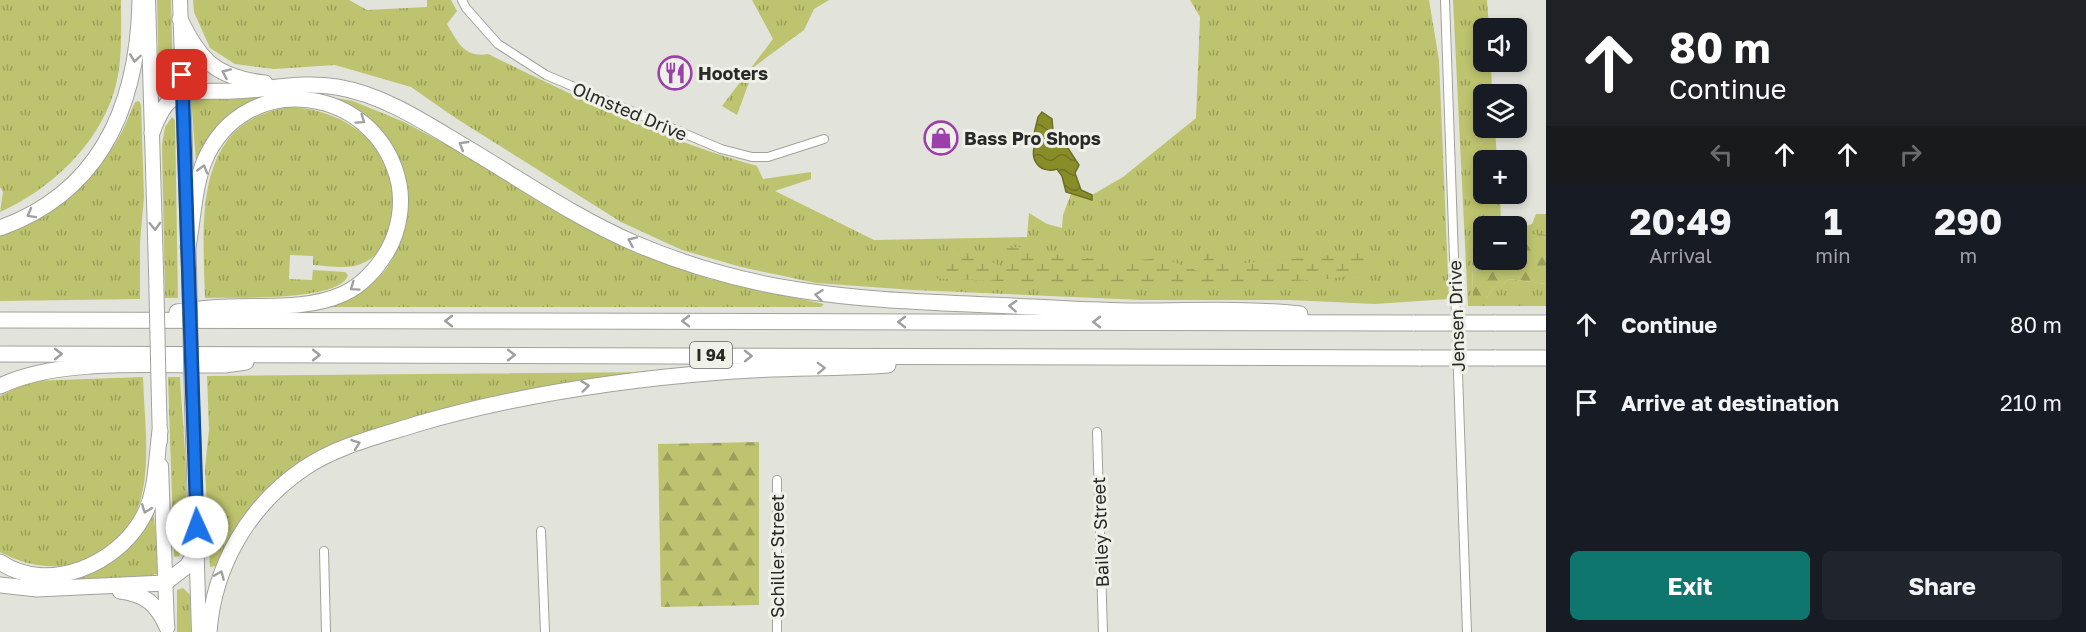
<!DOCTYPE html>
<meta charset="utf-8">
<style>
body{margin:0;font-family:"Golos Text",sans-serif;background:#20242c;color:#f1f3f6;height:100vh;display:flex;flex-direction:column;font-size:22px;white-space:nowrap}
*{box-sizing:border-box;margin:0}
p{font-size:20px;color:#9ea1a6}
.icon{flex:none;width:33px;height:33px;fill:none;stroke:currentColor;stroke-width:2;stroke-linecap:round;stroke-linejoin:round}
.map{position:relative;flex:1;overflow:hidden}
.panel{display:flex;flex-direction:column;background:#171b24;width:540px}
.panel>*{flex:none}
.guide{background:#202124;color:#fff;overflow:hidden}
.controls{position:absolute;left:1473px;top:18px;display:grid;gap:12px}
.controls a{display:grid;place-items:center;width:54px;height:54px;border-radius:9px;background:#171b24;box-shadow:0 3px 9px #0003;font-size:30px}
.pin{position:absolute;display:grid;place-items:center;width:51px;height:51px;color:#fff;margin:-26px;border-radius:12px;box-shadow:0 3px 9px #0006}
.me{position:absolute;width:66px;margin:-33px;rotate:358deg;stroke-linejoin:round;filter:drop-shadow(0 0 4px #0008)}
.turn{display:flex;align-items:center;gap:21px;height:126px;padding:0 24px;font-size:27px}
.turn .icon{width:78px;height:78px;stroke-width:2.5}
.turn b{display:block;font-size:42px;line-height:51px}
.lanes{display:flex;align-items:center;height:57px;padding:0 24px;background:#0003;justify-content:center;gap:30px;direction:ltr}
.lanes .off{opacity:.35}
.eta{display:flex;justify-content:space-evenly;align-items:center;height:102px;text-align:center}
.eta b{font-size:36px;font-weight:700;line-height:42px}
.cta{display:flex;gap:12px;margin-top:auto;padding:12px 24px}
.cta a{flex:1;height:69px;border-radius:9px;background:#0f766e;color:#fff;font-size:24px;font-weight:700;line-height:69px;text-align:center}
.cta a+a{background:#20242c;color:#f1f3f6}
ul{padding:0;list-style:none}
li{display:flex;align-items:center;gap:18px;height:78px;padding:0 24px}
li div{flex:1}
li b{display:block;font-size:22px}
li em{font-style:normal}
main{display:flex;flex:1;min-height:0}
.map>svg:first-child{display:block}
.grass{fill:url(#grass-tufts)}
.forest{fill:url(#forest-firs)}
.wetland{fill:url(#wetland-marsh)}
.water{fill:url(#water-waves);stroke:#6c6f28;stroke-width:1.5}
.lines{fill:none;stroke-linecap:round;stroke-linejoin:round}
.street-casing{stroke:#a2a29a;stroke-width:10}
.primary-casing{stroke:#a2a29a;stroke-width:16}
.highway-casing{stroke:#a2a29a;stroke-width:17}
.street{stroke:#fff;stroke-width:8}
.primary{stroke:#fff;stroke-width:14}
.highway{stroke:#fff;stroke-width:15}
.primary-bridge-casing{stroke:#a2a29a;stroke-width:16;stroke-linecap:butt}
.highway-bridge-casing{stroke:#a2a29a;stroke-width:17;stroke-linecap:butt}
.primary-bridge{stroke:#fff;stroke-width:14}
.highway-bridge{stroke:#fff;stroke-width:15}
.oneway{stroke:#9f9f9e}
.route-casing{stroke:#114b97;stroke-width:15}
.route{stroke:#1a73e8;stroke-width:10}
.labels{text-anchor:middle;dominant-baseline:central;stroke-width:6;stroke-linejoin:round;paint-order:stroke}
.shield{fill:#eff0e8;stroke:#646561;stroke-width:1.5}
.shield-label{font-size:16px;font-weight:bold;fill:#292a27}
.poi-label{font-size:18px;font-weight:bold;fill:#292a27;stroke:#eff0e8;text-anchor:start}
.street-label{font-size:18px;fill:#292a27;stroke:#eff0e8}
</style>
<main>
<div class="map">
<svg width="1546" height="632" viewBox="0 0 1546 632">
<defs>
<pattern id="grass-tufts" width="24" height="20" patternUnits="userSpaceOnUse" patternTransform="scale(1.5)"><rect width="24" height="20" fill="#bec36f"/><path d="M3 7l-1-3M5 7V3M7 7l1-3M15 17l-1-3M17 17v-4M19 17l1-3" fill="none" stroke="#9a9f5b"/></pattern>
<pattern id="forest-firs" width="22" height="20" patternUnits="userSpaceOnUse" patternTransform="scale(1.5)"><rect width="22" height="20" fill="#bec36f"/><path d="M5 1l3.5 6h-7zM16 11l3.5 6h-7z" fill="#9a9f5b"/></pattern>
<pattern id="wetland-marsh" width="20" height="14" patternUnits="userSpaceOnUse" patternTransform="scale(1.5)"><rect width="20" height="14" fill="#bec36f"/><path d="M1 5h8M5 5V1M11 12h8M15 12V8" fill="none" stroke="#9a9f5b"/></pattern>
<pattern id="water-waves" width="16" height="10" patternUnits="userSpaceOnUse" patternTransform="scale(1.5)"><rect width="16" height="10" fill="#898d28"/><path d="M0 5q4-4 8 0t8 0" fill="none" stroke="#707322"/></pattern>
</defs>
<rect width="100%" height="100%" fill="#e2e3db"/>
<g class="grass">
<path d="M 0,0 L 121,0 C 121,29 123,64 114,92 C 97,146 51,189 0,212 L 3,192 L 0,187 Z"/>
<polygon points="157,0 171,0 173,81 172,88 167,91 162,89 159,82"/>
<path d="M 193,0 L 349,0 L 367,10 L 427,7 L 427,0 L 451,0 L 457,11 L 447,24 C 458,43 465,58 488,54 C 576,97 663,140 757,166 L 763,179 L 811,172 L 811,179 L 775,191 L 874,240 L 1027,237 L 1029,213 L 1047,224 L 1062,228 L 1063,215 L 1071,194 L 1091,199 L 1092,195 L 1123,177 L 1196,118 L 1200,17 L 1190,0 L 1429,0 L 1439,60 L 1449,299 L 1375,304 L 1290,300 L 1141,300 L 913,290 L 816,283 L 741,267 L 682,250 L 621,222 L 457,119 L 411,87 L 335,65 L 274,69 L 235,64 L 210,48 L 194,12 Z"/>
<polygon points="752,0 829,0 814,9 804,30 755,66 737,115 722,106 773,39"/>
<polygon points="1453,0 1487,0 1489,28 1484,28 1484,62 1491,62 1492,94 1484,94 1484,128 1495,128 1497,160 1484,160 1484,194 1500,194 1501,225 1511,226 1484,226 1483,241 1472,255 1473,297 1487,297 1494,287 1501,287 1508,279 1546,284 1546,306 1468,306"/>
<polygon points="273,94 198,161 196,162 191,98"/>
<path d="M 324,96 L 353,101 L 404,122 L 668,263 L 709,279 L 824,304 L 821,307 L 327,307 C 355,297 390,278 397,246 C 400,236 400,224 401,214 C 402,203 406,189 404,177 C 398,135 360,110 324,96 Z"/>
<path d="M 139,101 L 141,105 L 144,197 L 140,242 L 140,299 L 0,301 L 0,236 C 43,222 87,185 112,148 C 122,135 128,118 135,102 Z"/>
<path d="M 293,107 C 359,112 411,163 388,232 C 384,244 376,258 363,263 C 349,270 329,266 313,265 L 313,256 L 290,255 L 289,279 L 312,280 L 313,270 L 345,272 L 348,275 C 341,302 231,297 205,298 C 203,222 191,118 293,107 Z"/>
<polygon points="172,117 175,120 178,298 165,298 162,144 165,127"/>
<polygon points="1536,214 1546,214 1546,235 1517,235 1517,229 1532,224"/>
<polygon points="659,372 359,435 238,525 216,566 210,567 205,468 209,430 207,376"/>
<path d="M 143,377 C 145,446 164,534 80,562 C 53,571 24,565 0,552 L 0,396 L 30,381 Z"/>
<path d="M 168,377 L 180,377 C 182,420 194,519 179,556 L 174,557 Z"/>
<path d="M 153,509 L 160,573 L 145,577 L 76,580 L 75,577 C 117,563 132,547 153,509 Z"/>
<polygon points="183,588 190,595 191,632 177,632 177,590"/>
</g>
<g class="forest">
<polygon points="1540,234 1546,235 1546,284 1508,279 1501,287 1494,287 1487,297 1473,297 1472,255 1483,241 1484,260 1516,260 1517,235"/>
<polygon points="759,442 759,605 661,607 658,444"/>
</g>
<polygon class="wetland" points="960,247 1003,267 1005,248 1021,247 1036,257 1054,254 1083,259 1102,255 1114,262 1163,258 1198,271 1207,253 1224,265 1366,252 1367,266 1360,274 1328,279 1233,284 1046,283 927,278 939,276"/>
<path class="water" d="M 1042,112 L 1052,119 L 1053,131 L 1060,136 L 1079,165 L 1075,173 L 1081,190 L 1092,195 L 1092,200 L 1066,192 L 1062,176 L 1057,169 C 1039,175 1027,157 1037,141 L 1034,134 L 1038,117 Z"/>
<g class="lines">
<g class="street-casing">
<g id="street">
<polyline points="462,0 466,8 498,44 546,75 721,149 752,157 768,157 824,139"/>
<polyline points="1445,0 1467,632"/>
<polyline points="1097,432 1103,632"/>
<polyline points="541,531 545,632"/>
<polyline points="324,551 326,632"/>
<polyline points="777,632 777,480"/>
</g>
</g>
<g class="primary-casing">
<g id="primary">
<polyline points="148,0 156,269"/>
<polyline points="180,0 189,268"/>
<polyline points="159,404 160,441"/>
<polyline points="192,404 199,632"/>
<polyline points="161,466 167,627"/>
</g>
</g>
<g class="highway-casing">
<g id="highway">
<path d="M 180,19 C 200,62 218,78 265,83"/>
<path d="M 152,133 C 169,83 187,93 233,91 C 269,90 301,81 337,87 C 384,95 424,122 464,146 C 520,179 574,217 634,243 C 748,292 847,299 969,304 C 1022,306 1075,310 1128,311 C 1185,311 1243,308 1300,314"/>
<path d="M 0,228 C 103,191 138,102 140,0"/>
<path d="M 177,312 C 193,310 210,307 227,307 C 266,305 307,310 343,294 C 363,285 378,267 388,250 C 399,230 403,206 399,184 C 378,84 243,67 204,162 C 194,188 193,220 188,247"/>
<polyline points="0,320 1415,323"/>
<polyline points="1494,323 1546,323"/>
<polyline points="0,354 1421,358"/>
<polyline points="1494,358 1546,358"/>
<path d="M 0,386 C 59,357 158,366 225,365 L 246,362"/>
<path d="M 0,562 C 48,595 118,564 143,517 C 157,492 156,459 160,431"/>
<polyline points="0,585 37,589 165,583 187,566 193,556 197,527"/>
<path d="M 120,591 C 145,594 157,604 167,627"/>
<path d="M 209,632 C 214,566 248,507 303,469 C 336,446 379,436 417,424 C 516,395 618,380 721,372 C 776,367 833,369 888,365"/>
</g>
</g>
<use href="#street" class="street"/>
<use href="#primary" class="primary"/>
<use href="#highway" class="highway"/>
<g class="primary-bridge-casing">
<g id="primary-bridge">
<polyline points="189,268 192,404"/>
<polyline points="156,269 159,404"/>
</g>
</g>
<g class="highway-bridge-casing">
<g id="highway-bridge">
<polyline points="1415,323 1494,323"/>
<polyline points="1421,358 1494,358"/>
</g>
</g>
<use href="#primary-bridge" class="primary-bridge"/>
<use href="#highway-bridge" class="highway-bridge"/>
</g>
<defs><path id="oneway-chevron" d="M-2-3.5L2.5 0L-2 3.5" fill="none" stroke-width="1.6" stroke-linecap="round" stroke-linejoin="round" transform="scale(1.5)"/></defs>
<g class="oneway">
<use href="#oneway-chevron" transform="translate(135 58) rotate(98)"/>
<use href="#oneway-chevron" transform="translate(226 73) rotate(-156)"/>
<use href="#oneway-chevron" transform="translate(361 120) rotate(35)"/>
<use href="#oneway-chevron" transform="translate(463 145) rotate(-149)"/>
<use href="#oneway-chevron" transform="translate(203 169) rotate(-74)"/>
<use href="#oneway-chevron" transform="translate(31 214) rotate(151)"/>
<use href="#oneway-chevron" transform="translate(155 226) rotate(88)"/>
<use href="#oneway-chevron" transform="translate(632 241) rotate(-156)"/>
<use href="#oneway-chevron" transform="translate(354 287) rotate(145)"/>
<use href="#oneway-chevron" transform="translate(819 295) rotate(-172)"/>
<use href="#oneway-chevron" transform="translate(1013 306) rotate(-177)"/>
<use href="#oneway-chevron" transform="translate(449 321) rotate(-180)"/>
<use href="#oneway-chevron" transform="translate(686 321) rotate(-180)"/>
<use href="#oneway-chevron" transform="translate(902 322) rotate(-180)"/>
<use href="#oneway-chevron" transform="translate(1097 322) rotate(-180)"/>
<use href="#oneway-chevron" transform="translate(58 354)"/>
<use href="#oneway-chevron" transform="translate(316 355)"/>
<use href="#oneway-chevron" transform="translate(511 355)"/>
<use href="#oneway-chevron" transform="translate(748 356)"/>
<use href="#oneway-chevron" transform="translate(821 368) rotate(-2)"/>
<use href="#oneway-chevron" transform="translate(585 386) rotate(-7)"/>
<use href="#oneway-chevron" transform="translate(356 444) rotate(-20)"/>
<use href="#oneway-chevron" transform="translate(146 509) rotate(111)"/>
<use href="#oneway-chevron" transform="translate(220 575) rotate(-67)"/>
</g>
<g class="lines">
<g class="route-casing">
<polyline id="route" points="182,75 197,527"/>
</g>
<use href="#route" class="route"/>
</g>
<defs>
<g id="restaurant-ring" transform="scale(1.725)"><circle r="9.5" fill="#eff0e8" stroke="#9b3faa" stroke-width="1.5"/><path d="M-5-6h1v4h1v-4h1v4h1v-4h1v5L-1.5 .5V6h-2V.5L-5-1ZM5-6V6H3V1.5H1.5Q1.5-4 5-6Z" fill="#9b3faa"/></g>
<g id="shop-ring" transform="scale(1.725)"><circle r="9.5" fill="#eff0e8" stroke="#9b3faa" stroke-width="1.5"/><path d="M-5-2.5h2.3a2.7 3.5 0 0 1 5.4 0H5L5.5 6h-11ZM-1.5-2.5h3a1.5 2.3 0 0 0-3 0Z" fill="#9b3faa"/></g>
</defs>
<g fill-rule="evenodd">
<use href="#restaurant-ring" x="675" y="73"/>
<use href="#shop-ring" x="941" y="138"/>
</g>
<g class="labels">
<rect class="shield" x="690" y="342" width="42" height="26" rx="4.5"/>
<g class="shield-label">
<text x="711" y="355">I 94</text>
</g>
<g class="poi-label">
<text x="698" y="73">Hooters</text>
<text x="964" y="138">Bass Pro Shops</text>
</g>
<g class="street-label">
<text transform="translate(630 111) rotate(23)">Olmsted Drive</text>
<text transform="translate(1456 316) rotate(-92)">Jensen Drive</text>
<text transform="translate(1100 532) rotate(-92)">Bailey Street</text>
<text transform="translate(777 556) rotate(-90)">Schiller Street</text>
</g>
</g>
</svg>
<div class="controls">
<a><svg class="icon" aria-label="sound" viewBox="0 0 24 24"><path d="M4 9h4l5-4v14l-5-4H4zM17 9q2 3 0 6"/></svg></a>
<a><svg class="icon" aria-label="layers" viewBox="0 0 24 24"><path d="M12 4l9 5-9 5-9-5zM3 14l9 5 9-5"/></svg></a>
<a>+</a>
<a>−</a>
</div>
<div class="pin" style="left:182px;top:75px;background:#d93025"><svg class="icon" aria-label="arrive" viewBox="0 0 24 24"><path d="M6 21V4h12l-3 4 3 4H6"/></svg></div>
<svg class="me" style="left:197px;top:527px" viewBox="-20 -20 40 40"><circle r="19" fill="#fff"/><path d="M0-13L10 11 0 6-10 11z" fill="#1a73e8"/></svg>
</div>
<section class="panel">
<div class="guide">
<div class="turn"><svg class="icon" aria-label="ahead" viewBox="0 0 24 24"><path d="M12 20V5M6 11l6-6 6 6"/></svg><div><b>80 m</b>Continue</div></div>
<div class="lanes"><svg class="icon off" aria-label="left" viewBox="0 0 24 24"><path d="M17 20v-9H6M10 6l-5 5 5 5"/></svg><svg class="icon" aria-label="ahead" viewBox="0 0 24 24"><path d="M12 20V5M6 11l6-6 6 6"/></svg><svg class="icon" aria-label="ahead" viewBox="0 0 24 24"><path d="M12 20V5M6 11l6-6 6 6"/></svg><svg class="icon off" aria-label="right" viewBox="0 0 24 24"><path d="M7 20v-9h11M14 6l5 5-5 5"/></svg></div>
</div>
<div class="eta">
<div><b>20:49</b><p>Arrival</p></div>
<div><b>1</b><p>min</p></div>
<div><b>290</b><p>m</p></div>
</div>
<ul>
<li><svg class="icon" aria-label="ahead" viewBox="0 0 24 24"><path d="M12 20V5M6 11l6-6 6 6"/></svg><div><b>Continue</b></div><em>80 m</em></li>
<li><svg class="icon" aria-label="arrive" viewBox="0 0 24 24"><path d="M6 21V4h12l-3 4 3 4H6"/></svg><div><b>Arrive at destination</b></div><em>210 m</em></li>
</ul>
<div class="cta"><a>Exit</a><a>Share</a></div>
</section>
</main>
